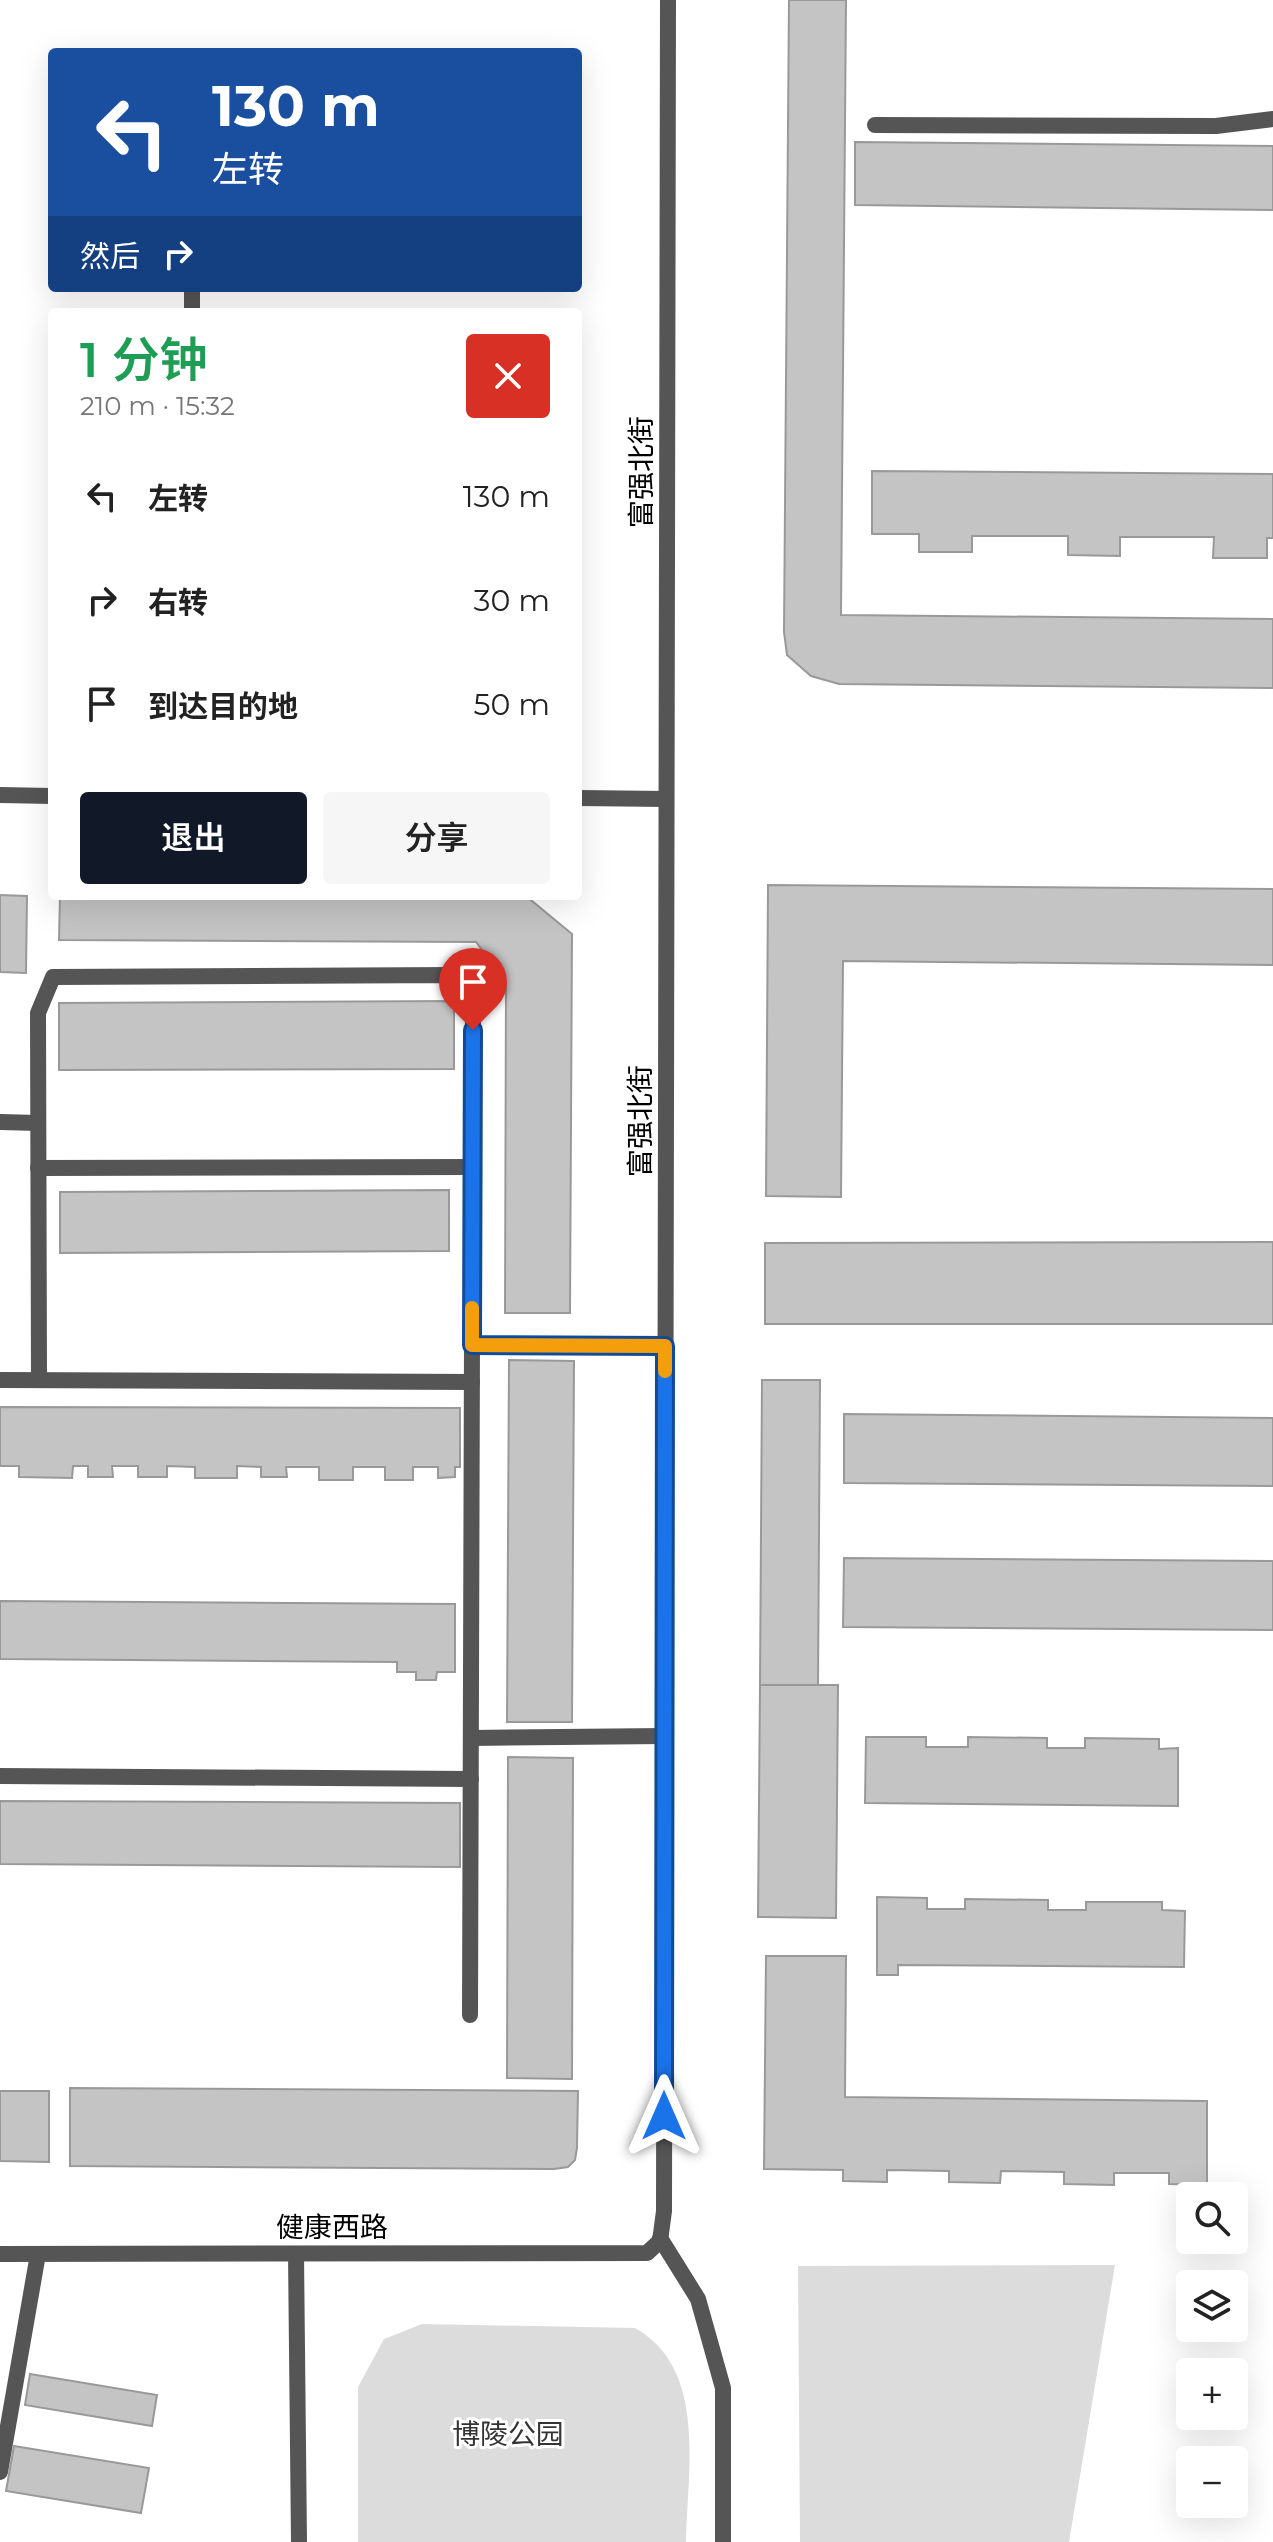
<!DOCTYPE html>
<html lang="zh">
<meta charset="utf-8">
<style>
body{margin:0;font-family:Montserrat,"Noto Sans SC",sans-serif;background:#f6f6f6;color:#222;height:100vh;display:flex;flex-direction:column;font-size:30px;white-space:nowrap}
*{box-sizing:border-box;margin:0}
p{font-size:26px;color:#767676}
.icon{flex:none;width:44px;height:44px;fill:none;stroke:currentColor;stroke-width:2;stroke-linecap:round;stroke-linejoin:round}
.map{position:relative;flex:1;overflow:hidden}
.drawer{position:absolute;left:48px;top:308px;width:534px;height:592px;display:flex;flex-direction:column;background:#fff;border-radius:8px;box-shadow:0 8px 32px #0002}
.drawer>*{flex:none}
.top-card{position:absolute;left:48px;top:48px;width:534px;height:244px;border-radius:8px;box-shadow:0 8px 32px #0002;background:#1a4fa0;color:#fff;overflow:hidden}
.tools{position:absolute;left:1176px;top:2182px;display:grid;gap:16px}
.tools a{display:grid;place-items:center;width:72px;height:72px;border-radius:8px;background:#fff;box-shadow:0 8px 32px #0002;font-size:40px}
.pin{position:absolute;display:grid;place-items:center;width:68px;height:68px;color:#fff;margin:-82px -34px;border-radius:50% 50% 50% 0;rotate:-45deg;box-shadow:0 0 8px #0007}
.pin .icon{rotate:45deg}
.me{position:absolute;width:88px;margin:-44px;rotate:0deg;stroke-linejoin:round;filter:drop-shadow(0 0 6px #0008)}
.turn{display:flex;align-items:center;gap:28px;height:168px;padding:0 32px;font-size:36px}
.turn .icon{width:104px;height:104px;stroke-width:2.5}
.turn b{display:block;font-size:56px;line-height:68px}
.then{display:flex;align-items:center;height:76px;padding:0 32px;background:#0003;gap:16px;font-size:30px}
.round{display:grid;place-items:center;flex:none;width:84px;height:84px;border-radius:8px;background:#f6f6f6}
.summary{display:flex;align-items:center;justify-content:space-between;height:136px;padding:0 32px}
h1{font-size:48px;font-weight:600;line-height:60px;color:#1e9e55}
.action{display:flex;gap:16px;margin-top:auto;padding:16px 32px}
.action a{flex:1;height:92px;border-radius:8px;background:#111827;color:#fff;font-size:32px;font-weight:600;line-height:92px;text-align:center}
.action a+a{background:#f6f6f6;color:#222}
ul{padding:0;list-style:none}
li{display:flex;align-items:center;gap:24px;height:104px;padding:0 32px}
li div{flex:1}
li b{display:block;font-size:30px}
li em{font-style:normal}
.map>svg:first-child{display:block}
.green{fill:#dcdcdc}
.building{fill:#c4c4c4;stroke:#999;stroke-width:2}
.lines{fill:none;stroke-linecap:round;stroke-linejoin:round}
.service{stroke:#555;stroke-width:16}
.minor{stroke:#555;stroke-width:16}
.tertiary{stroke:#555;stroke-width:16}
.route-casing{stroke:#114b97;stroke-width:20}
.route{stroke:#1a73e8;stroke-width:14}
.slow{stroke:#f59e0b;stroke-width:14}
.labels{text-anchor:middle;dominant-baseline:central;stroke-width:6;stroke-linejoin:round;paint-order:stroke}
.street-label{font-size:28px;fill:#000;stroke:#fff}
.park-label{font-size:28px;fill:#333;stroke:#fff}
</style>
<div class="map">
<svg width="1273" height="2542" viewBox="0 0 1273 2542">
<rect width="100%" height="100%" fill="#fff"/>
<g class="green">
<polygon points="1115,2265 1069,2542 800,2542 798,2266"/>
<path d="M 422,2324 L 635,2328 C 708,2369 687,2471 686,2542 L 358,2542 L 358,2387 L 384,2339 Z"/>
</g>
<g class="building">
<polygon points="789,0 846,0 841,615 1273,619 1273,688 839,684 811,676 787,655 784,632"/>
<polygon points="855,142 1273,146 1273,210 855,205"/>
<polygon points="872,471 1273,474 1273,538 1267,538 1267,558 1213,558 1214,537 1120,537 1120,556 1068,555 1068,536 972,536 972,552 919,552 919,534 872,534"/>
<polygon points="768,885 1273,889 1273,965 843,961 841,1197 766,1196"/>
<polygon points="0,895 27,896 26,973 0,972"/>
<polygon points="60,896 526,896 572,934 570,1313 505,1313 506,982 476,942 59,940"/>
<polygon points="454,1001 454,1069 59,1070 59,1003"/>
<polygon points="449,1190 449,1251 60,1253 60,1192"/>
<polygon points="1273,1242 1273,1324 765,1324 765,1243"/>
<polygon points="509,1360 574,1361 572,1722 507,1722"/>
<polygon points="762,1380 820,1380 818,1685 760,1685"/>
<polygon points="0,1407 460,1408 460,1467 455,1467 455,1477 438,1478 438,1467 413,1467 413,1480 385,1480 385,1467 353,1467 353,1480 319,1480 319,1467 286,1467 287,1477 261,1477 261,1467 237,1466 237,1478 195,1478 195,1467 167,1466 167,1477 138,1477 138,1466 112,1466 113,1477 88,1477 88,1466 73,1466 72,1478 19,1477 19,1466 0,1466"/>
<polygon points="844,1414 1273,1418 1273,1486 844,1483"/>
<polygon points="844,1558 1273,1561 1273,1630 843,1627"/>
<polygon points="0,1601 455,1604 455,1672 437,1672 436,1680 416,1680 416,1672 397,1672 397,1662 0,1659"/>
<polygon points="760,1685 838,1685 836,1918 758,1917"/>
<polygon points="866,1737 926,1737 926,1747 968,1747 968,1737 1047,1738 1047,1748 1085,1748 1085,1738 1159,1739 1159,1749 1178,1748 1178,1806 865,1803"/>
<polygon points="508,1757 573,1758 572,2079 507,2078"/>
<polygon points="0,1801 460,1803 460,1867 0,1864"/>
<polygon points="877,1897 927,1898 927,1909 965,1909 965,1899 1048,1900 1048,1910 1086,1910 1086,1902 1162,1902 1162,1910 1185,1911 1184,1967 898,1965 898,1975 877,1975"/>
<polygon points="766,1956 846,1956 845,2097 1207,2101 1207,2185 1169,2184 1169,2173 1114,2173 1114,2185 1064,2184 1064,2172 1001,2171 1000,2183 949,2182 949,2171 887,2170 887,2182 843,2181 843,2170 764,2169"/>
<polygon points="70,2088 578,2091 577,2148 575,2160 568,2167 554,2169 70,2166"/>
<polygon points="0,2091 49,2091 49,2162 0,2161"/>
<polygon points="30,2374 157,2395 152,2426 25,2405"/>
<polygon points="14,2446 149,2468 141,2513 6,2491"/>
</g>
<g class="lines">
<g class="service">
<polyline points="875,125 1216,126 1273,119"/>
<polyline points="192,312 192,291"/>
<polyline points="0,1122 38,1123"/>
<polyline points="38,1168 472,1167"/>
<polyline points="472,1345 665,1346"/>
<polyline points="0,1380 472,1382"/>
<polyline points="39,1380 38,1013 53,977 454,975 468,986 473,1003 470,2015"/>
<polyline points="471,1738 665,1736"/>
<polyline points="0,1776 471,1779"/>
<polyline points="0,2472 38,2254"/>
</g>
<g class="minor">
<polyline points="660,2238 698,2299 723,2388 723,2542"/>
<polyline points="296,2254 299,2542"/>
</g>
<g class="tertiary">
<polyline points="0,795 52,796"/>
<polyline points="578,798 666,799"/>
<polyline points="0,2254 647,2253 660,2241 664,2211 668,0"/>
</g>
</g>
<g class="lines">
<g class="route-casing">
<polyline id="route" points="473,1030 472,1345 665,1346 664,2116"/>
</g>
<use href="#route" class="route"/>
<polyline class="slow" points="472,1308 472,1345 665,1346 665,1371"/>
</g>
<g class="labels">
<g class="street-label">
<text transform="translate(641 472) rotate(-90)">富强北街</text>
<text transform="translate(640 1121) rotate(-90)">富强北街</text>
<text x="332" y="2227">健康西路</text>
</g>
<g class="park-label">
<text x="508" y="2434">博陵公园</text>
</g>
</g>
</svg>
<div class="tools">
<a><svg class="icon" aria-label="search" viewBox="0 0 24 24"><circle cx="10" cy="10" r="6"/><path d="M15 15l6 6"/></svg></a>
<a><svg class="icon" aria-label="layers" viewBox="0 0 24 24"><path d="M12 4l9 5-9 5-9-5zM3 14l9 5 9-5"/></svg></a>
<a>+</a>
<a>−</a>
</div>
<div class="pin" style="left:473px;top:1030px;background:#d93025"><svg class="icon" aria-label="arrive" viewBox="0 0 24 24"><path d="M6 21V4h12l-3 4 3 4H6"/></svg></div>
<svg class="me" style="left:664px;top:2116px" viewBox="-20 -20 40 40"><path d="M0-17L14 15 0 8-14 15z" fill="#1a73e8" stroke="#fff" stroke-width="4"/></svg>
<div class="top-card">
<div class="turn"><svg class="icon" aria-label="left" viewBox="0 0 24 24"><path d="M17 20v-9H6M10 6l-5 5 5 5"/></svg><div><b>130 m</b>左转</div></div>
<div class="then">然后<svg class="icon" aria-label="right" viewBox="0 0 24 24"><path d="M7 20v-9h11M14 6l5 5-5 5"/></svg></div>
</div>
<section class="drawer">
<div class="summary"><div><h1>1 分钟</h1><p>210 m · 15:32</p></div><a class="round" style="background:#d93025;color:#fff"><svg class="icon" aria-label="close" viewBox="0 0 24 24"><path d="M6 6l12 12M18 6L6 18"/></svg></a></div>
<ul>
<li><svg class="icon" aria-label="left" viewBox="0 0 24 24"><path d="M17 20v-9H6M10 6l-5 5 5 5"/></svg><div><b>左转</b></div><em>130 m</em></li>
<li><svg class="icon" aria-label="right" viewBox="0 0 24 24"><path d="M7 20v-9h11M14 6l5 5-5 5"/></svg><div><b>右转</b></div><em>30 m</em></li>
<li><svg class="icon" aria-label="arrive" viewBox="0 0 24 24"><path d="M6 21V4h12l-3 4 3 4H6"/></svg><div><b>到达目的地</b></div><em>50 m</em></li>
</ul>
<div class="action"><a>退出</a><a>分享</a></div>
</section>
</div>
